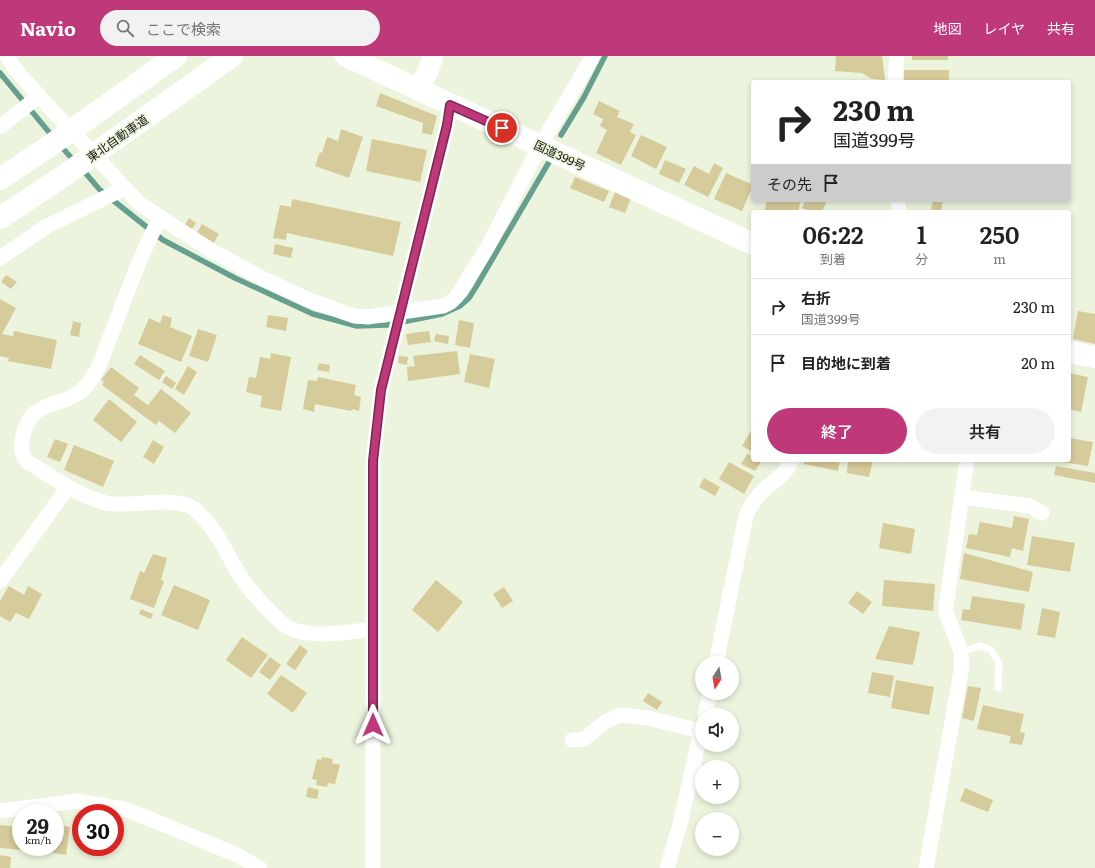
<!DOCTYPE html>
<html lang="ja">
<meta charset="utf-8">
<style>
body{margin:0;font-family:Literata,"Noto Sans JP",serif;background:#f2f2f2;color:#222;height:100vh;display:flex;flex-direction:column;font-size:15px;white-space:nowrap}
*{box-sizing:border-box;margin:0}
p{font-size:13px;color:#767676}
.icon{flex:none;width:22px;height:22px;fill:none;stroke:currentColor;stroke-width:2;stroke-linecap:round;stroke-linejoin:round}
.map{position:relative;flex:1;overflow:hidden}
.drawer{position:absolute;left:751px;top:154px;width:320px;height:252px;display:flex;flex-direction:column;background:#fff;border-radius:4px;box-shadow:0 2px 6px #0003}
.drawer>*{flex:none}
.hud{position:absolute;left:751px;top:24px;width:320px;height:122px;border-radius:4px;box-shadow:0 2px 6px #0003;background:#fff;color:#222;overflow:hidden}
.needle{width:26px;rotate:191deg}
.tools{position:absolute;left:695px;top:600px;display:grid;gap:8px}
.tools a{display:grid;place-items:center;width:44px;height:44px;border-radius:50%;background:#fff;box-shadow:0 2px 6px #0003;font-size:20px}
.speed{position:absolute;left:12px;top:748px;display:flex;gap:8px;font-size:20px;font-weight:700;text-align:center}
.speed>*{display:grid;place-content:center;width:52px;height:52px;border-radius:50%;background:#fff;box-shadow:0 2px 6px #0003;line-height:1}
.speed small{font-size:10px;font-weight:400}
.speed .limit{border:6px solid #d22;background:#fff;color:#111}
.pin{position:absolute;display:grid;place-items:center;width:34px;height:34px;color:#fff;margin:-17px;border:2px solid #fff;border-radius:50%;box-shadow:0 1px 4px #0007}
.me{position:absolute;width:44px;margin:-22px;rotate:0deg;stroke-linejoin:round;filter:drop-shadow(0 0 3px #0008)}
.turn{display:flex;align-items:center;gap:14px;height:84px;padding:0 16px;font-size:18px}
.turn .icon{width:52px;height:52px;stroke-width:2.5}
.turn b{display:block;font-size:28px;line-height:34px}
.then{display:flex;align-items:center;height:38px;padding:0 16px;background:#0003;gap:8px;font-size:15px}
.eta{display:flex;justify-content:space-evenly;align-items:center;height:68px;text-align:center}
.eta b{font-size:24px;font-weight:600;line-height:28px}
.action{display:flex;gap:8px;margin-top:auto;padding:8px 16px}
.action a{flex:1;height:46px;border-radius:24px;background:#bf3879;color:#fff;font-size:16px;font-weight:600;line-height:46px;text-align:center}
.action a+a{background:#f2f2f2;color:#222}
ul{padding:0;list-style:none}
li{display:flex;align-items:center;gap:12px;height:56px;padding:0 16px;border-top:1px solid #e0e0e0}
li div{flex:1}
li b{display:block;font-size:15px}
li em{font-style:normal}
header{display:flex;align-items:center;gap:24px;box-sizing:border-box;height:56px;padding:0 20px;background:#bf3879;color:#fff}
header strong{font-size:19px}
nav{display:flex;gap:22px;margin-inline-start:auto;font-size:14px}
.search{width:280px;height:36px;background:#f2f2f2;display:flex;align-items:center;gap:10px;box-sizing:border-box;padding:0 14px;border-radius:22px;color:#767676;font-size:15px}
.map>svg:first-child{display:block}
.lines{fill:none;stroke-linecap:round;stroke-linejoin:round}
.stream{stroke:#669f8e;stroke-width:5.5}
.building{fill:#d6cb9a}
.lane{stroke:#fff;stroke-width:7}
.street{stroke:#fff;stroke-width:15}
.secondary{stroke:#fff;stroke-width:21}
.highway{stroke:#fff;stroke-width:22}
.route-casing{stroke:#7c244f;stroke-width:10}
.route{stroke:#bf3879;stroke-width:7}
.labels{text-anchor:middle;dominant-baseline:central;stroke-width:3.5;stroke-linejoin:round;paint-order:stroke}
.street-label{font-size:12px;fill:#171a12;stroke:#ecf4dd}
</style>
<header>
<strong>Navio</strong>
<div class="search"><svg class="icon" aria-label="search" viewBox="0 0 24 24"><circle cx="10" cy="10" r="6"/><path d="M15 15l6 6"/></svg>ここで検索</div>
<nav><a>地図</a><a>レイヤ</a><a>共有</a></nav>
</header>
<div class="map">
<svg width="1095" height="812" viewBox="0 0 1095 812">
<rect width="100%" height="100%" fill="#ecf4dd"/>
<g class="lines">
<g class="stream">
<polyline points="0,17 53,81"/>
<polyline points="561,79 584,41 605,0"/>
<polyline points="59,88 76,107"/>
<polyline points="82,113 100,134 163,184 235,222 313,258 357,270 387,269 442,258 460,250 469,242 476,231 549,106"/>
</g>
</g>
<g class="building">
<polygon points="836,0 882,0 885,24 872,23 862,17 835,15"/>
<rect x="912" y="0" width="36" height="4"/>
<rect x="904" y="14" width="45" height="12"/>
<polygon points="380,37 437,60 432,79 422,77 423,67 376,50"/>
<polygon points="599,45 620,55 617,61 634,68 630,76 636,79 621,109 596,97 607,74 600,70 603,63 593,58"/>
<polygon points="341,73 363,81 349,122 315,110 320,96 322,97 327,81 338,85"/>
<polygon points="641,79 667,91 656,113 631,100"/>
<polygon points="372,83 427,94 420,126 366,115"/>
<polygon points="665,104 686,113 679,127 659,118"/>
<polygon points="714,107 723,112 708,141 684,129 694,110 709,118"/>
<polygon points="726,117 753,129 742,155 714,143"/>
<polygon points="575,121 609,135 604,146 570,132"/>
<polygon points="615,136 631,142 625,157 609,151"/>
<polygon points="292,143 401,166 393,200 287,177 286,184 273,182 280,149 291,151"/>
<polygon points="767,144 801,144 798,156 764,156"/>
<polygon points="805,144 827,144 822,156 813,156 802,152"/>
<polygon points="933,144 943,144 941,156 931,153"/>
<polygon points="189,162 196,167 192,173 185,169"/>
<polygon points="202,168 219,178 214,187 197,177"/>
<polygon points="275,188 293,192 291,202 273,198"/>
<polygon points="6,219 17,226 11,233 1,226"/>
<polygon points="0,243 16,252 2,278 13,280 14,275 57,284 51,313 8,305 9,302 0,300"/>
<polygon points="1078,255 1095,258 1095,288 1073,283"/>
<polygon points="163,259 172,262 170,271 192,280 181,306 138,288 149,262 160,267"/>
<polygon points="268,259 288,262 286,275 266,271"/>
<polygon points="459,264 474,267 470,292 455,289"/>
<polygon points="73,265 81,267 79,281 70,279"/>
<polygon points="198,273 217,279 208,306 189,300"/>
<polygon points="429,275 431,286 408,289 406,278"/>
<polygon points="436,278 449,280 448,288 434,285"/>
<polygon points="457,295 460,318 408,325 407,311 415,310 413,300"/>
<polygon points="271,297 291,301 281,355 260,351 262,340 246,336 249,321 256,322 260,301 270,303"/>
<polygon points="470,298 495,303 489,332 464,326"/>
<polygon points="140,299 165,315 159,324 134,308"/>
<polygon points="399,300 408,301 407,309 398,307"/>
<polygon points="319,307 330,309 329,316 317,314"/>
<polygon points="188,310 197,316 184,339 175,333"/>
<polygon points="111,311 139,332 134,339 148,349 161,333 191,357 175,377 159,365 156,369 102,329 104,326 101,324"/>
<polygon points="1069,317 1088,321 1081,356 1069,353"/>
<polygon points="166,320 176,327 172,333 162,326"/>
<polygon points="318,321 356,329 354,339 361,341 359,355 352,353 351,355 315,348 314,356 303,353 308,324 317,325"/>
<polygon points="109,343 137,366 121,386 93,364"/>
<polygon points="753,371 753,396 742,390"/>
<polygon points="1069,382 1093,386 1088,410 1055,405 1069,404"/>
<polygon points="55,383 68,388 60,406 47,401"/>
<polygon points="153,384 164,391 154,408 143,401"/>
<polygon points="74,389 114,405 103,431 64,414"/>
<polygon points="747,398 753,401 753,404 761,406 755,415 741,408"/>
<polygon points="805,404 840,404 838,415 804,408"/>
<polygon points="848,404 873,404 869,421 847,417"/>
<polygon points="729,406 754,420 744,438 719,423"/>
<polygon points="1056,410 1095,417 1095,427 1054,419"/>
<polygon points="704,422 720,431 715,440 699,431"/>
<polygon points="1014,460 1029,463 1023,495 1012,492 1010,501 966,492 969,478 977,479 980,466 1012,472"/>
<polygon points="883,467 915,473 911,498 879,492"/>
<polygon points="1032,480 1075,487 1070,516 1027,509"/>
<polygon points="964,497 1033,516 1029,536 960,523"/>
<polygon points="153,498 167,502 161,524 164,525 154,552 130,543 140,515 144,517"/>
<polygon points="436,524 463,546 438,576 412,554"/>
<polygon points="884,524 935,528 933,555 882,550"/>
<polygon points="174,529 210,544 198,574 161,559"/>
<polygon points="9,530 24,539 28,530 42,538 29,563 16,557 10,566 0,560 0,545"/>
<polygon points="504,531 513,545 502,552 493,538"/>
<polygon points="857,535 872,546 863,558 848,547"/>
<polygon points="972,540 1025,548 1021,574 961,564 963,553 970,554"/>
<polygon points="1042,552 1060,556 1055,582 1037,579"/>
<polygon points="141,553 153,558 151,563 139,558"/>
<polygon points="889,570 920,576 913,609 875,603"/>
<polygon points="242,581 268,599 251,622 226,604"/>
<polygon points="300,589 308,595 295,614 286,608"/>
<polygon points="270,601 281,609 270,624 259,616"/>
<polygon points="872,616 894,620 890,641 868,637"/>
<polygon points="281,619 307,637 293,657 267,638"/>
<polygon points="896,624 934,631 929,659 891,652"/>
<polygon points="968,630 981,632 974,665 962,662"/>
<polygon points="648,637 662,646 657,654 643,645"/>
<polygon points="983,649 1024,658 1020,676 1025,677 1022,689 1009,687 1011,680 977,673"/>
<polygon points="322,701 333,703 332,707 340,709 335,728 328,727 327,731 316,729 317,724 312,723 317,703 321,704"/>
<polygon points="308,731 319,734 317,743 306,741"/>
<polygon points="965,732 993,744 988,756 960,745"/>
<polygon points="55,768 70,771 66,799 30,793 31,791 55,791"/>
<polygon points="0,769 21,771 20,794 0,792"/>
<polygon points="0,799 11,801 10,812 0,812"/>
</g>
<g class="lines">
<polyline class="lane" points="961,596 980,590 991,594 999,607 998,632"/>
<g class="street">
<polyline points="7,0 15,13 39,40 140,148 212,195 262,222 307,243 354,260 368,261 443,250 451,246 457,240 487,192 540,90 593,0"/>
<polyline points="895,26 897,0"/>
<polyline points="0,71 39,40"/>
<polyline points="898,144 899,156"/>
<path d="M 160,162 C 141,197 128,235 114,271 C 106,290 100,313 87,329 C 65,356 30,337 22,384 C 21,393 21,399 28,406 C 52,421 78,440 106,447 C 131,452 173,439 193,452 C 209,464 225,491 233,508 C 242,525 249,533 262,547 C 269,554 278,565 286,570 C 308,584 349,576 373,573"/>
<polyline points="0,202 47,170 125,132"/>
<polyline points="962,441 1030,450 1042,457"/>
<polyline points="0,525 68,431"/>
<path d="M 716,607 L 746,460 C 750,449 757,440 766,432 C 776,423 787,417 792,404"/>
<polyline points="705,659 710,637"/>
<polyline points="572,684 584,683 605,666 619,659 648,662 701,675"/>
<polyline points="0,755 78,745 128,754 237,799 260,812"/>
<polyline points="373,812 373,405 381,334 447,69 450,49"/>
<polyline points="667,812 680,768 702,671"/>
<polyline points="926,812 962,610 961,596 946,556 946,551 967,404"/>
</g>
<polyline class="secondary" points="418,34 428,15 433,0"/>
<g class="highway">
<polyline points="346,0 753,188"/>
<polyline points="0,123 48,91 176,0"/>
<polyline points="0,162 65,119 232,0"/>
<polyline points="1069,296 1095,301"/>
</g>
</g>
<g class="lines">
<g class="route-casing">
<polyline id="route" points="373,669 373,405 381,334 447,69 450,49 502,72"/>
</g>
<use href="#route" class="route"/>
</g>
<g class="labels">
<g class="street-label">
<text transform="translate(117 82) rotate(-35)">東北自動車道</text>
<text transform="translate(560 99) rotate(25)">国道399号</text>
</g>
</g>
</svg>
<div class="tools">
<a><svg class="needle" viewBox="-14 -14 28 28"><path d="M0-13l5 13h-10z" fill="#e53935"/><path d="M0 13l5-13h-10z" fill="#767676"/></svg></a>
<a><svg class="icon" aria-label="sound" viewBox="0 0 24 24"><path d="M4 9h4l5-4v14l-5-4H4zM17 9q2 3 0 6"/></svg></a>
<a>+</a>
<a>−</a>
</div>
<div class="speed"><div>29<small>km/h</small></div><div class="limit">30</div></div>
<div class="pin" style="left:502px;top:72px;background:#d93025"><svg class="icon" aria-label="arrive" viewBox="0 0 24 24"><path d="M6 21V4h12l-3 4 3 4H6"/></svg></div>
<svg class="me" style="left:373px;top:669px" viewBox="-20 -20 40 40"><path d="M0-17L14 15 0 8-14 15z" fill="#bf3879" stroke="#fff" stroke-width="4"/></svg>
<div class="hud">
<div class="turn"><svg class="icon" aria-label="right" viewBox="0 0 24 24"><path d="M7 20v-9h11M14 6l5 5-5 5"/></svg><div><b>230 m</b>国道399号</div></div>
<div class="then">その先<svg class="icon" aria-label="arrive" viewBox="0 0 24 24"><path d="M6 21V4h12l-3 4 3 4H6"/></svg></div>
</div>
<section class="drawer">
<div class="eta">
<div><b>06:22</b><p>到着</p></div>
<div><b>1</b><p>分</p></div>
<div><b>250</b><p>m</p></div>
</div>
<ul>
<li><svg class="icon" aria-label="right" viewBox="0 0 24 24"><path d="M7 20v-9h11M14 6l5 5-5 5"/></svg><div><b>右折</b><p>国道399号</p></div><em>230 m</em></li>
<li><svg class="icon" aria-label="arrive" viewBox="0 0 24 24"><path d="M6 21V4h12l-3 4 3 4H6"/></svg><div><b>目的地に到着</b></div><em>20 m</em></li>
</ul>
<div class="action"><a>終了</a><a>共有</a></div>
</section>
</div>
